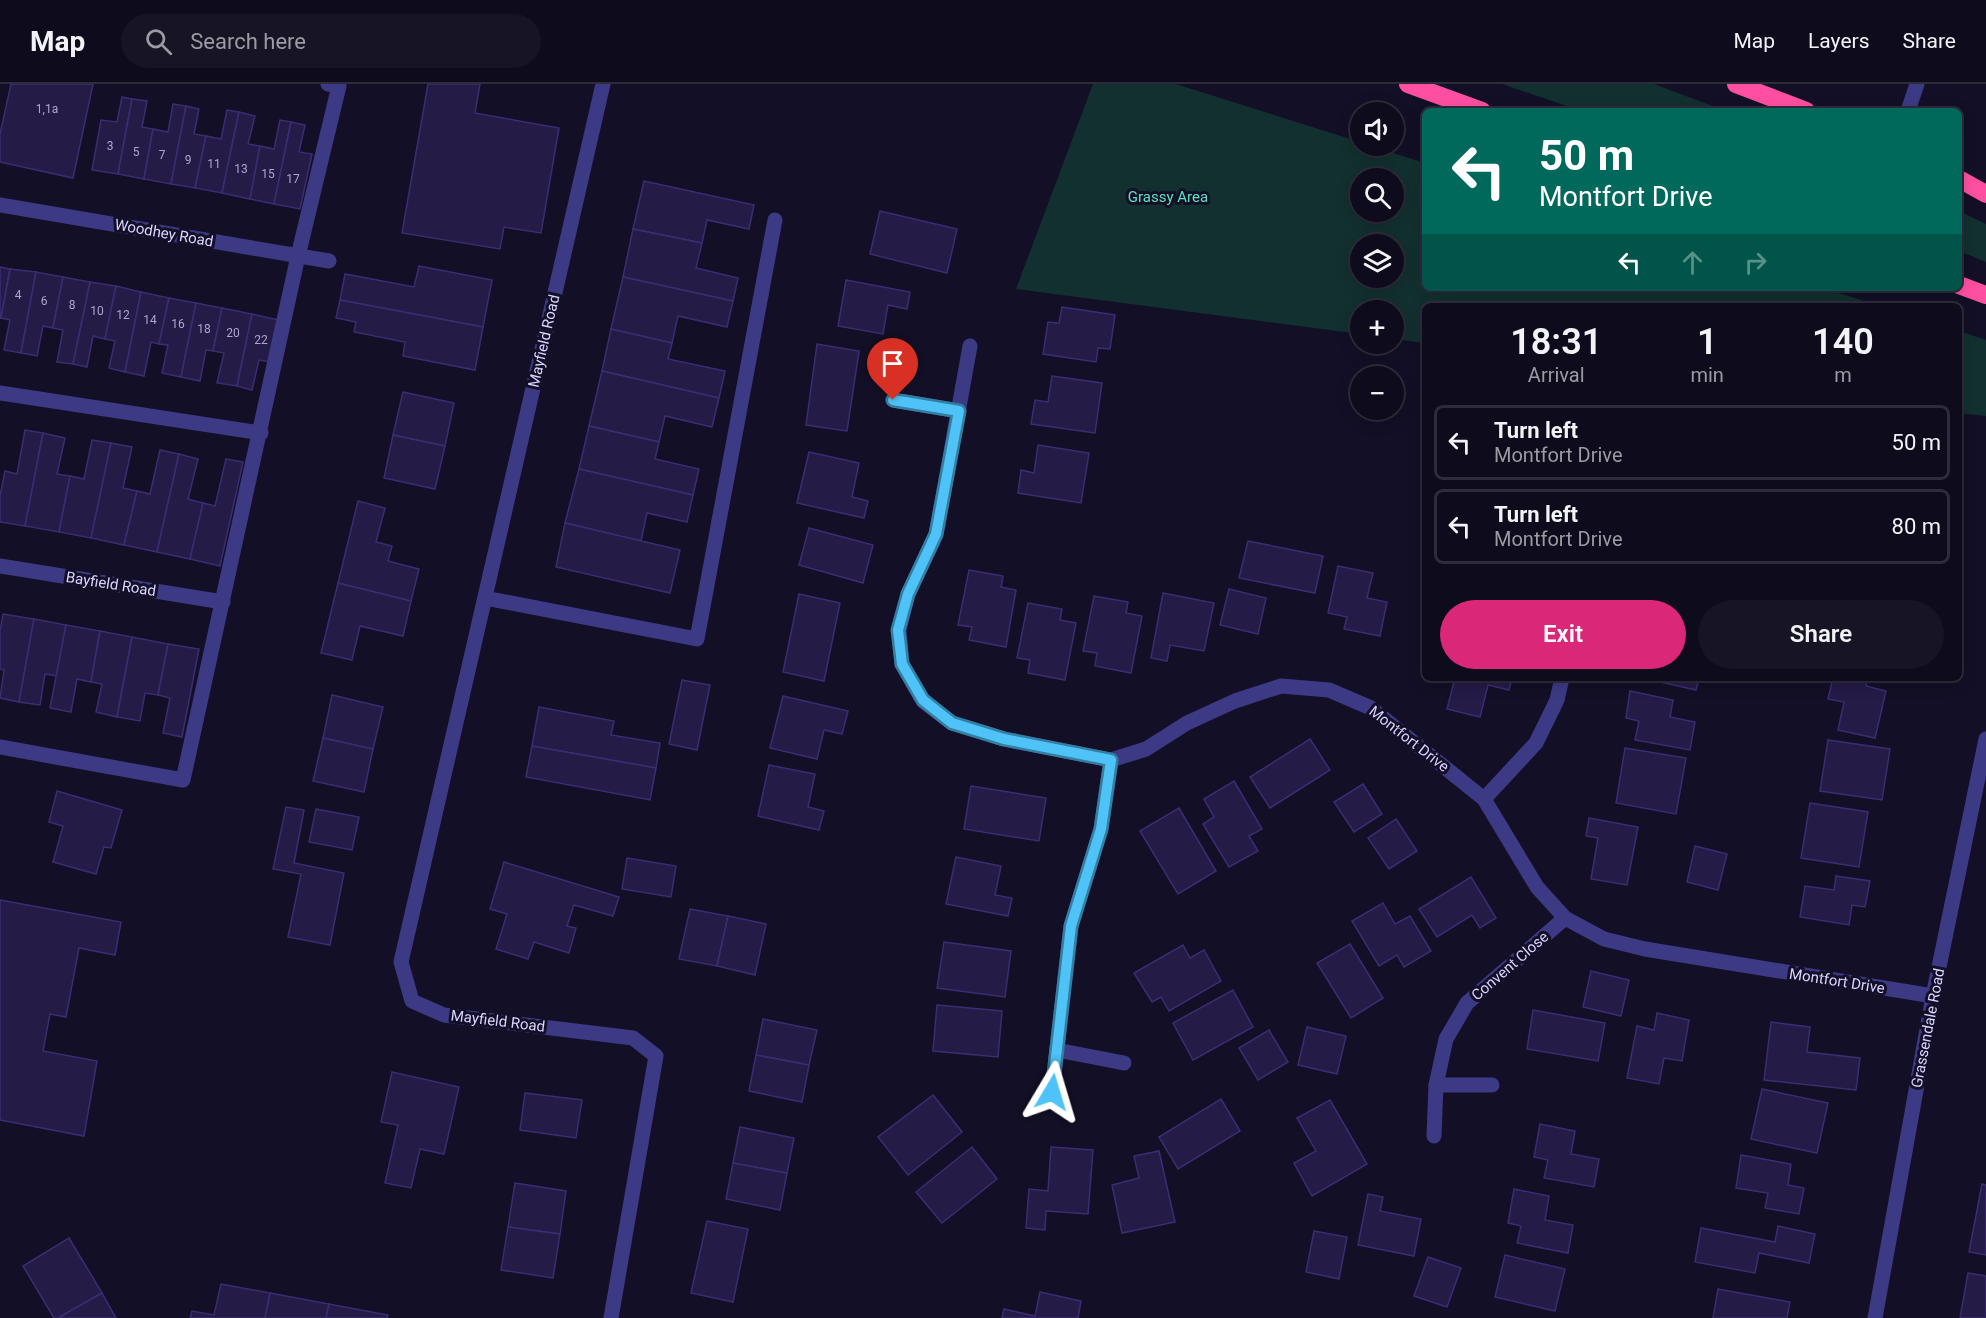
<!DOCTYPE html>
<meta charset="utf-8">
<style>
body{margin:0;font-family:Roboto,sans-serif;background:#171425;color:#f1f3f6;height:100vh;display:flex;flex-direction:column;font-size:22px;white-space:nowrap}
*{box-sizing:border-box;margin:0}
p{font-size:20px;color:#9b9ba3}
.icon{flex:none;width:33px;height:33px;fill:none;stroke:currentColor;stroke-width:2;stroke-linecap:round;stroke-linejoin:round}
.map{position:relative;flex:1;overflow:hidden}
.sheet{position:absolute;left:1422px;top:219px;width:540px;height:378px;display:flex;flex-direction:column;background:#0e0b1c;border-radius:9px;box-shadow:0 3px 15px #0003,0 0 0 2px #2e2b3b}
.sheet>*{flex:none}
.banner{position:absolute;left:1422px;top:24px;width:540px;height:183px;border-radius:9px;box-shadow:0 3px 15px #0003,0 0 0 2px #2e2b3b;background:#00695c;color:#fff;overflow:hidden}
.buttons{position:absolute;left:1350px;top:18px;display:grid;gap:12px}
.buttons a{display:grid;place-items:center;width:54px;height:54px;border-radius:50%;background:#0e0b1c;box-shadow:0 3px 15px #0003,0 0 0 2px #2e2b3b;font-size:30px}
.pin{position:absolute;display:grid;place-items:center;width:51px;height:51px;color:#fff;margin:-62px -26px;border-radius:50% 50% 50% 0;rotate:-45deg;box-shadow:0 0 6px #0007}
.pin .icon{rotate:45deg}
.me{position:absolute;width:66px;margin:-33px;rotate:7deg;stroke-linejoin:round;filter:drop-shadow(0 0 4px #0008)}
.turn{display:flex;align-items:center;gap:21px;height:126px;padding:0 18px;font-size:27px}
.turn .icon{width:78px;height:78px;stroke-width:2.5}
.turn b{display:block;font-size:42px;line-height:51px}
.lanes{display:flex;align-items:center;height:57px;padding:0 18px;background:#0003;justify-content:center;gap:30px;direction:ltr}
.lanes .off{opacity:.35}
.eta{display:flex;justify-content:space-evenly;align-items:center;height:102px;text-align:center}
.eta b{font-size:36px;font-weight:600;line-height:42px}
.action{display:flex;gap:12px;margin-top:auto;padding:12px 18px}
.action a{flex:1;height:69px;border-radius:36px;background:#db2777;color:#fff;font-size:24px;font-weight:600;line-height:69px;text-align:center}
.action a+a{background:#171425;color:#f1f3f6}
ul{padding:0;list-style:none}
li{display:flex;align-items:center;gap:18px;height:75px;margin:0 12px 9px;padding:0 6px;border:3px solid #2e2b3b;border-radius:9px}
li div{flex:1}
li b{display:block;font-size:22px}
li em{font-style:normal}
header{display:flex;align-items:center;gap:36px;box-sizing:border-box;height:84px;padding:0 30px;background:#0e0b1c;border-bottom:2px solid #2e2b3b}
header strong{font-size:28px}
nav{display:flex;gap:33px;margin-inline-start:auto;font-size:21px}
.search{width:420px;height:54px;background:#171425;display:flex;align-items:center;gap:15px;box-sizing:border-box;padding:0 21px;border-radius:33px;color:#9b9ba3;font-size:22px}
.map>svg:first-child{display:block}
.green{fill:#12302f;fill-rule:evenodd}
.building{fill:#241b47;stroke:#3b2d73;stroke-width:1.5}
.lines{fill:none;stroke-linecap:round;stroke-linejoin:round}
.minor{stroke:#3d3a85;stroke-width:15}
.highway{stroke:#ff4fa3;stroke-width:18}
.route-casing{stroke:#337fa1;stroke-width:15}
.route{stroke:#4fc3f7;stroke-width:10}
.labels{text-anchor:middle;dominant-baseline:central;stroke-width:6;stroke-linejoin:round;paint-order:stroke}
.number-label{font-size:12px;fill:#aca6d1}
.park-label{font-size:15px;fill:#5fe0c0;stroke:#130f26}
.street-label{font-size:15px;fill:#d9d4ff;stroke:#130f26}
</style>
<header>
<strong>Map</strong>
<div class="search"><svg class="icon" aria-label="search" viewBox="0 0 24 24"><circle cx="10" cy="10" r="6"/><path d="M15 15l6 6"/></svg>Search here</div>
<nav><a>Map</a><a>Layers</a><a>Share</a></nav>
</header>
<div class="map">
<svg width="1986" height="1234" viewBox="0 0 1986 1234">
<rect width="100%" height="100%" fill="#130f26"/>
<g class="green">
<path d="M 1093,0 L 1176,0 L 1360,58 L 1360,62 L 1371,62 L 1425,79 L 1425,204 L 1823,204 L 1880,222 L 1425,222 L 1425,259 L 1394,255 L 1394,226 L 1360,226 L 1360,250 L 1016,205 ZM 1360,94 L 1394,94 L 1394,128 L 1360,128 ZM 1360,160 L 1394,160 L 1394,194 L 1360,194 Z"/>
<polygon points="1502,0 1654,0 1726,27 1581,27"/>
<polygon points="1959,127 1986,140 1986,178 1959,167"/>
<polygon points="1959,247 1986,256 1986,332 1959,329"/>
</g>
<g class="building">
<polygon points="11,0 93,0 73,94 0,78 0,50"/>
<polygon points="428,0 480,0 475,29 559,44 541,149 504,143 500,165 402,149"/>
<polygon points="122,13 132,15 118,90 92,86 101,36 117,38"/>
<polygon points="132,15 147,17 142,43 153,45 144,95 118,90"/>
<polygon points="173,20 186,22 171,100 144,95 153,45 168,48"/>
<polygon points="186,22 199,25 194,50 206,52 195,104 171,100"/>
<polygon points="227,26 239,28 222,109 195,104 206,52 221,55"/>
<polygon points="239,28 255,32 248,60 260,62 250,115 222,109"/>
<polygon points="280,36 291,38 274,120 250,115 260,62 274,65"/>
<polygon points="291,38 305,41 299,68 312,70 300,125 274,120"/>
<polygon points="644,97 754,121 749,145 707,136 702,159 633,145"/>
<polygon points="880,127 957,145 947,189 870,170"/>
<polygon points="633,145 702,159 696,184 738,194 733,217 623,193"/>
<polygon points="419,182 492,196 483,243 340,216 345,190 414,203"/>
<polygon points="0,183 10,185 1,234 0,234"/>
<polygon points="10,185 36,188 21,269 4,266 10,236 1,234"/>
<polygon points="36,188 63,193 53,244 43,242 37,272 21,269"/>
<polygon points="63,193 90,198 73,280 57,278 63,246 53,244"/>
<polygon points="623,193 733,217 727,243 678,232 672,259 611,245"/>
<polygon points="846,196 910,208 907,225 888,221 883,250 838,242"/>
<polygon points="90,198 116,202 105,255 93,252 87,283 73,280"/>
<polygon points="116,202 141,208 125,288 109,284 115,257 105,255"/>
<polygon points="141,208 169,214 159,260 151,258 144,292 125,288"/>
<polygon points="169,214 196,219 181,293 162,289 168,261 159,260"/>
<polygon points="340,216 483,243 475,286 403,272 405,258 354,248 356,238 336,234"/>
<polygon points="196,219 222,224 213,267 206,266 200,297 181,293"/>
<polygon points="1062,223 1115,231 1110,265 1098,264 1096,278 1043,270 1048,238 1059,239"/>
<polygon points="222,224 252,230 237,302 217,299 224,269 213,267"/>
<polygon points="252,230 279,236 270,278 259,276 252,306 237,302"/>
<polygon points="611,245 672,259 668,275 725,287 719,314 602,287"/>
<polygon points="817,260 859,267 847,347 806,341"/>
<polygon points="602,287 719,314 712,343 665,332 659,358 589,342"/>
<polygon points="1052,292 1102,299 1095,349 1031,340 1035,316 1048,318"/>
<polygon points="403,308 454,319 445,362 393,351"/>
<polygon points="589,342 659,358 655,375 699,385 693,411 579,385"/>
<polygon points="25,346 43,349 25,442 0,438 0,412 5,387 17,390"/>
<polygon points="43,349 65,354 57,390 70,392 59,448 25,442"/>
<polygon points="393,351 445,362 435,405 384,394"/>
<polygon points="92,356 111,359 91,454 59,448 70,392 84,395"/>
<polygon points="111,359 132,363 123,404 137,407 124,461 91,454"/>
<polygon points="1038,361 1089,369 1081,419 1018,409 1021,386 1034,389"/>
<polygon points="160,366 179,370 157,468 124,461 137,407 150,410"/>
<polygon points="809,368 859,379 852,413 868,417 864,434 797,419"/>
<polygon points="179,370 198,375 188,415 203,419 190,475 157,468"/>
<polygon points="226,375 243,378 220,482 190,475 203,419 215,422"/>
<polygon points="579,385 693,411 687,438 647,429 641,457 565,439"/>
<polygon points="358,417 385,424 376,458 392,462 388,477 419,485 411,517 338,499"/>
<polygon points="565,439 680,466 670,509 556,483"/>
<polygon points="809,444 873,461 863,499 799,481"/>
<polygon points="1248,457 1323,472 1315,509 1239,494"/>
<polygon points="1338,482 1373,489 1367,514 1387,518 1380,552 1344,545 1347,533 1328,529"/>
<polygon points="969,486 1003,492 1001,503 1016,506 1006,563 969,556 972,543 958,541"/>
<polygon points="338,499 411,517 403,552 360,542 352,576 321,569"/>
<polygon points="1229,505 1266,514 1258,550 1220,541"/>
<polygon points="1163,509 1214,519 1204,567 1170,561 1167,577 1151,574"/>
<polygon points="799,510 840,519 824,597 783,588"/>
<polygon points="1094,512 1128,518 1126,529 1142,532 1131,589 1095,582 1097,569 1083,567"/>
<polygon points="1028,519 1062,525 1060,536 1076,539 1065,596 1028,589 1030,576 1017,574"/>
<polygon points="3,530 34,535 19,618 0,614 4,586 0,585 0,547"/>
<polygon points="34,535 66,541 57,592 45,590 40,621 19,618"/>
<polygon points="66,541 100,547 91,598 77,595 71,628 50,624"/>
<polygon points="100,547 132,553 117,633 96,628 102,600 91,598"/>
<polygon points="132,553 168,560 158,611 145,609 140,637 117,633"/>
<polygon points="168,560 199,565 182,653 163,649 170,614 158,611"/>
<polygon points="1455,594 1512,594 1509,606 1488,601 1480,633 1447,625"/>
<polygon points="1643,594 1699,594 1696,606"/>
<polygon points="1833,594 1868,594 1866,602 1886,607 1875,654 1838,646 1844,618 1828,615"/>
<polygon points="682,596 710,601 697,666 669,660"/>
<polygon points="1630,607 1673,616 1670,633 1695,638 1690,666 1635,656 1639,637 1626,634"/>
<polygon points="332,611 383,623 373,665 323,654"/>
<polygon points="783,612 848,627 842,650 824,646 817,675 770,664"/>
<polygon points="539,623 614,637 611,651 660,659 656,684 532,662"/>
<polygon points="323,654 373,665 364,708 313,697"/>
<polygon points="1310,655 1330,686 1270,724 1250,693"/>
<polygon points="1828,656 1890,665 1882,716 1820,707"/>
<polygon points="532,662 656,684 650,716 526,693"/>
<polygon points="1625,664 1686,674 1676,730 1616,719"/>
<polygon points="769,681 815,690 808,723 824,727 819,746 758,732"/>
<polygon points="1234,697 1262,745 1249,752 1258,767 1229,783 1203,740 1214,733 1204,715"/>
<polygon points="1363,700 1382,730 1354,748 1334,718"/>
<polygon points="971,702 1046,714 1039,757 964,745"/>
<polygon points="57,707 122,726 111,764 104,763 96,790 53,778 63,742 49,738"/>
<polygon points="1810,719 1868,728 1859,783 1801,774"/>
<polygon points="286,723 304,726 294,779 344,789 330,861 288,853 301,790 273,785"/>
<polygon points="1179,724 1216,787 1178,810 1140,747"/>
<polygon points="316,725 359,733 352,766 309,758"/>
<polygon points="1589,734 1638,743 1627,801 1591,795 1598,754 1586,752"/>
<polygon points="1396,735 1417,767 1389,785 1368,754"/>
<polygon points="1695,762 1727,770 1718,806 1687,798"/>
<polygon points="956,773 1001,782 995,811 1012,814 1008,832 946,820"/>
<polygon points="627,774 676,782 671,813 622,805"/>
<polygon points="504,778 619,813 613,832 574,821 567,842 576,844 569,869 534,858 528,875 496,865 507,830 490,825"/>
<polygon points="1836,792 1870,797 1865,823 1852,821 1849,841 1800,833 1805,802 1834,806"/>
<polygon points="1471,793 1496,834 1480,844 1472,831 1437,853 1419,825"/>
<polygon points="0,816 121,838 115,871 79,864 66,933 50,930 43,967 97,977 84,1052 0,1036"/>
<polygon points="1383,819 1395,840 1410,832 1431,867 1404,883 1397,871 1379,882 1352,837"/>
<polygon points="690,825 728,832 717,882 679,875"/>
<polygon points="728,832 766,840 755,891 717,882"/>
<polygon points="944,858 1011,867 1005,913 937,904"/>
<polygon points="1350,860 1383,914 1351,934 1317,879"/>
<polygon points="1183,861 1190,874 1204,866 1221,897 1169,927 1161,913 1152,918 1134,889"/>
<polygon points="1591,887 1629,896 1621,932 1583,923"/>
<polygon points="1233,906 1253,943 1193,976 1173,939"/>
<polygon points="937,921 1002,927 998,973 933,967"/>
<polygon points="1533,926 1605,939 1598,977 1527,965"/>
<polygon points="1657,929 1689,936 1682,977 1664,974 1659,1000 1627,994 1637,942 1654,946"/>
<polygon points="763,935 817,946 809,981 756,971"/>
<polygon points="1771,938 1810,943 1807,968 1860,974 1856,1006 1764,996"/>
<polygon points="1307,943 1346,952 1337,990 1298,981"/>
<polygon points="1269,946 1288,978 1258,996 1239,964"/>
<polygon points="756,971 809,981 802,1018 749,1007"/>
<polygon points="392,988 459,1003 444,1070 420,1065 411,1104 385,1099 398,1041 381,1038"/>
<polygon points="1762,1005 1828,1019 1817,1069 1751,1055"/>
<polygon points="525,1009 582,1016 576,1054 520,1046"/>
<polygon points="933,1011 962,1048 908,1091 878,1053"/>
<polygon points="1221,1015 1240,1047 1178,1085 1159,1053"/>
<polygon points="1330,1016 1367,1080 1312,1112 1294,1079 1316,1067 1297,1034"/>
<polygon points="1540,1040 1575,1047 1571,1070 1599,1075 1594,1103 1544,1094 1548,1076 1534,1073"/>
<polygon points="740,1043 794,1054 787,1089 733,1079"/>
<polygon points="972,1063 997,1095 942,1139 916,1108"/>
<polygon points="1051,1063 1093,1066 1088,1130 1046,1127 1045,1146 1026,1144 1029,1105 1048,1107"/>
<polygon points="1159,1067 1175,1138 1122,1149 1112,1101 1139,1094 1134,1072"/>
<polygon points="1741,1071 1791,1080 1788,1101 1804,1104 1799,1130 1765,1124 1768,1109 1736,1104"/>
<polygon points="733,1079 787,1089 780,1126 726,1115"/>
<polygon points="515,1099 566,1107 560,1150 508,1143"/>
<polygon points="1982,1100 1986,1101 1986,1171 1969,1168"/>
<polygon points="1514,1105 1549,1112 1545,1136 1573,1141 1568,1169 1517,1159 1521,1142 1508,1139"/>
<polygon points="1368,1110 1383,1113 1380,1127 1421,1135 1414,1172 1358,1161"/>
<polygon points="707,1137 748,1145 733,1218 691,1209"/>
<polygon points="1778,1142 1815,1150 1809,1179 1759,1169 1755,1189 1695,1178 1701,1144 1775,1158"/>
<polygon points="508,1143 560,1150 553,1194 501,1186"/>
<polygon points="1314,1147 1347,1153 1339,1195 1306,1188"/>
<polygon points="69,1154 102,1209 58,1234 54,1234 23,1182"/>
<polygon points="1505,1171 1565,1185 1555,1227 1495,1213"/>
<polygon points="1428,1173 1461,1184 1447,1223 1414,1212"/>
<polygon points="1968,1189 1986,1192 1986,1234 1960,1234"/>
<polygon points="221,1200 270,1209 265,1234 190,1234 192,1227 214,1231"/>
<polygon points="1718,1205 1790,1218 1787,1234 1713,1234"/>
<polygon points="1040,1208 1081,1217 1078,1234 1002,1234 1004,1225 1035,1232"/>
<polygon points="102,1209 116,1234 58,1234"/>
<polygon points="270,1209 329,1220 326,1234 265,1234"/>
<polygon points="329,1220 388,1231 387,1234 326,1234"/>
</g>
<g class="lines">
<g class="minor">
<polyline points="603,0 401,878 412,917 444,931 633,954 656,972 611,1234"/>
<polyline points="1908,27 1917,0"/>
<polyline points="0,121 329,177"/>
<polyline points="970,262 936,451 908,510 899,546 902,580 923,617 952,639 1004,655 1111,676 1146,665 1187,639 1235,617 1281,602 1329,606 1371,624 1484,715 1537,803 1565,834 1604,855 1645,865 1933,912"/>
<polyline points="0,309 261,349"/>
<polyline points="893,316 959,327"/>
<polyline points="0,482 223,518"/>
<polyline points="485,514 697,555 775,136"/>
<polyline points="0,663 183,696 298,172 339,2 328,0"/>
<polyline points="1484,715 1536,659 1557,616 1562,594"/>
<polyline points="1057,966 1124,979"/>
<polyline points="1436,1001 1492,1001"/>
<polyline points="1052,1008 1071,842 1101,745 1111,676"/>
<polyline points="1434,1052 1436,1001 1446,955 1467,919 1565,834"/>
<polyline points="1875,1234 1933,912 1986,655"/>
</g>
<g class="highway">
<polyline points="1408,0 1482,27"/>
<polyline points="1736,0 1806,27"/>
<polyline points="1959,95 1986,110"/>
<polyline points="1959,201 1986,211"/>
</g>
</g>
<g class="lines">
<g class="route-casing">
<polyline id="route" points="893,316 959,327 936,450 908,510 898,546 902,580 923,616 952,639 1004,655 1111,676 1101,745 1071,842 1052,1008"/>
</g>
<use href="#route" class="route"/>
</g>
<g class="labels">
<g class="number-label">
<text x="47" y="25">1,1a</text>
<text x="110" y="62">3</text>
<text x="136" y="68">5</text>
<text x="162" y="71">7</text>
<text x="188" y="76">9</text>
<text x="214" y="80">11</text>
<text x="241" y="85">13</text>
<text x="268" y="90">15</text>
<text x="293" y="95">17</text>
<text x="18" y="211">4</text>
<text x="44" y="217">6</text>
<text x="72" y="221">8</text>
<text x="97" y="227">10</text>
<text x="123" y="231">12</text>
<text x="150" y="236">14</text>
<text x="178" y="240">16</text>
<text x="204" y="245">18</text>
<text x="233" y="249">20</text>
<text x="261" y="256">22</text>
</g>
<g class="park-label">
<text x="1168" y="113">Grassy Area</text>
</g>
<g class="street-label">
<text transform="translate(164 149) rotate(10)">Woodhey Road</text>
<text transform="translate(544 257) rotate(-77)">Mayfield Road</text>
<text transform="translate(111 500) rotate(9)">Bayfield Road</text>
<text transform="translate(1409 655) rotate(38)">Montfort Drive</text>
<text transform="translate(1510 882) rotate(-41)">Convent Close</text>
<text transform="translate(1837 897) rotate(9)">Montfort Drive</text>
<text transform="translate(498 937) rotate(7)">Mayfield Road</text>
<text transform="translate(1928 944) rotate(-79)">Grassendale Road</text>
</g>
</g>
</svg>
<div class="buttons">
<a><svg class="icon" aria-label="sound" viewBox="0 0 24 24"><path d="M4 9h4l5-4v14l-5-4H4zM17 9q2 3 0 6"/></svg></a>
<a><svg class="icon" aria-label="search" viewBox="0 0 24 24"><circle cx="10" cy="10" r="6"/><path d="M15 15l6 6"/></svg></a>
<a><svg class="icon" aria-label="layers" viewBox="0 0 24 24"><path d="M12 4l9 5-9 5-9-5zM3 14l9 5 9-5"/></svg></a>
<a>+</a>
<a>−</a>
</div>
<div class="pin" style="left:893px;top:316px;background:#d93025"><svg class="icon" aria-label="arrive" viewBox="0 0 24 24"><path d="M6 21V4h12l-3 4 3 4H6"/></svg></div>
<svg class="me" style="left:1052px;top:1008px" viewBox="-20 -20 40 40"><path d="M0-17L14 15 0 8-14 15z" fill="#4fc3f7" stroke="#fff" stroke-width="4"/></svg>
<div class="banner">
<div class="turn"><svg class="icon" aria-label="left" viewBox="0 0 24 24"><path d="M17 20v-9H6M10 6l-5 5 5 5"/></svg><div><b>50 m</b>Montfort Drive</div></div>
<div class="lanes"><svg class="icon" aria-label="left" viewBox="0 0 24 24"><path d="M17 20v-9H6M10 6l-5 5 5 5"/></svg><svg class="icon off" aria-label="ahead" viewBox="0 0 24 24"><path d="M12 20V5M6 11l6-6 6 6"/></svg><svg class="icon off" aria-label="right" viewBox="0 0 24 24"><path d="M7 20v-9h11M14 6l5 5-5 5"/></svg></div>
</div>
<section class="sheet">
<div class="eta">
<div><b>18:31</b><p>Arrival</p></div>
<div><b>1</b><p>min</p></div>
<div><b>140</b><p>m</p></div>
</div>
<ul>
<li><svg class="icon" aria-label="left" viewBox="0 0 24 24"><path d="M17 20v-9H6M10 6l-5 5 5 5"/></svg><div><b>Turn left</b><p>Montfort Drive</p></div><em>50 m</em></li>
<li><svg class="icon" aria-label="left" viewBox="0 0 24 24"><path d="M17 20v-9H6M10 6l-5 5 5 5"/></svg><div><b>Turn left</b><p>Montfort Drive</p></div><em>80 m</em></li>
</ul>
<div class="action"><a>Exit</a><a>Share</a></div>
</section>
</div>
